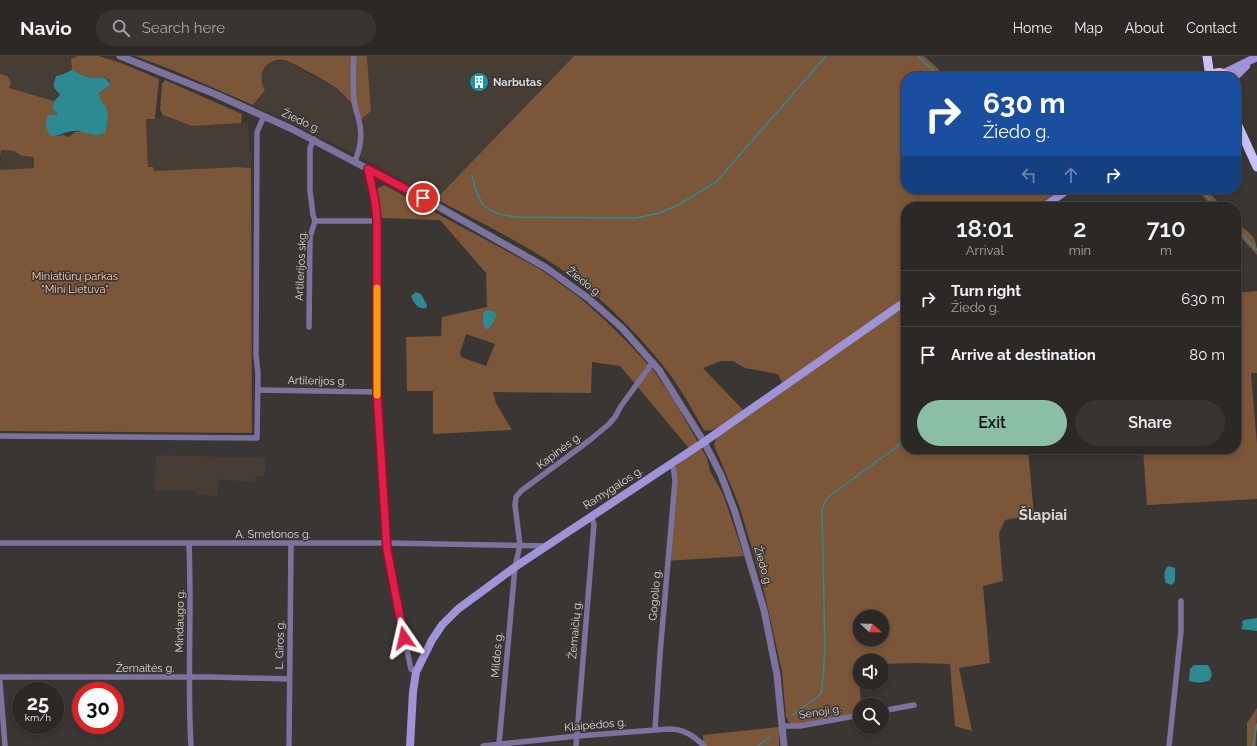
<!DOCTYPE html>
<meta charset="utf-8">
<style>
body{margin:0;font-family:Raleway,sans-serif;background:#383432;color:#f1f3f6;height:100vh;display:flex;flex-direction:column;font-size:15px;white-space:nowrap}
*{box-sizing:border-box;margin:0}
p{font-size:13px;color:#a6a6a7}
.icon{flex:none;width:22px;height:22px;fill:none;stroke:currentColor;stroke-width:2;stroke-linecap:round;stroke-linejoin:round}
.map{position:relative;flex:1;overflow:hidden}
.sheet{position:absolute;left:901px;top:146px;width:340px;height:252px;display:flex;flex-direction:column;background:#2c2826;border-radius:16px;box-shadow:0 2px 6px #0003,0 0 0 1px #484443}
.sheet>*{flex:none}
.hud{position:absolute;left:901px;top:16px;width:340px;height:122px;border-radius:16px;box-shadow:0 2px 6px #0003,0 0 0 1px #484443;background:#1a4fa0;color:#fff;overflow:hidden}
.needle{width:26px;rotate:112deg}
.fabs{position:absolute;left:853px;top:554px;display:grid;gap:8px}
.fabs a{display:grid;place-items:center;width:36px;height:36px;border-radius:50%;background:#2c2826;box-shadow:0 2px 6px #0003,0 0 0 1px #484443;font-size:20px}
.speed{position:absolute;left:12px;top:626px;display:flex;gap:8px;font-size:20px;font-weight:700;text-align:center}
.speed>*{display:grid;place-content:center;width:52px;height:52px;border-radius:50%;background:#2c2826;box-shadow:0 2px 6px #0003,0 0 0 1px #484443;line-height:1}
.speed small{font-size:10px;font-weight:400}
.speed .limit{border:6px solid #d22;background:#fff;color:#111}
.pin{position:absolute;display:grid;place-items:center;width:34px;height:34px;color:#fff;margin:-17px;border:2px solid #fff;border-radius:50%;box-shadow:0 1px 4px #0007}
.me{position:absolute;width:44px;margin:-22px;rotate:349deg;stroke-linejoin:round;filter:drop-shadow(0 0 3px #0008)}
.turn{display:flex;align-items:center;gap:14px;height:84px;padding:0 16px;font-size:18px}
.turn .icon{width:52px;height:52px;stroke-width:2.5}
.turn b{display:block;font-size:28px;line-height:34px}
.lanes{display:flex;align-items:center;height:38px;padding:0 16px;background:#0003;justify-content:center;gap:20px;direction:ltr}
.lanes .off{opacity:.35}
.eta{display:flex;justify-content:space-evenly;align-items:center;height:68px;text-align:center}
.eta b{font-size:24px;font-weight:600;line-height:28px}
.primary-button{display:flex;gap:8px;margin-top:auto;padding:8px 16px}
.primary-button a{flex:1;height:46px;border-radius:24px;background:#8abfa5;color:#111;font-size:16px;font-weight:600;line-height:46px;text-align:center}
.primary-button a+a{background:#383432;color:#f1f3f6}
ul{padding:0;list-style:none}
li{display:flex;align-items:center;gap:12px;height:56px;padding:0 16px;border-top:1px solid #484443}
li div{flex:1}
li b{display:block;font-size:15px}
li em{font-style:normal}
header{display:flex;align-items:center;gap:24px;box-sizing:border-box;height:56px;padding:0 20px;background:#2c2826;border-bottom:1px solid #484443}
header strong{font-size:19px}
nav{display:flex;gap:22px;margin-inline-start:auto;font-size:14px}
.search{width:280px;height:36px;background:#383432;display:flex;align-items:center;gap:10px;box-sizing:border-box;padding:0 14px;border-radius:22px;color:#a6a6a7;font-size:15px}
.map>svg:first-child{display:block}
.built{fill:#463d35}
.green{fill:#7b5639;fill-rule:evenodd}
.water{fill:#2e8a92}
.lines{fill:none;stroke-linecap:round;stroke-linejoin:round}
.stream{stroke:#2e8a92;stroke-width:1.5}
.minor{stroke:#7b739e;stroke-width:5.5}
.tertiary{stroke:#7b739e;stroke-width:7}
.secondary{stroke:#a094d8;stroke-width:8}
.trunk{stroke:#cac0f8;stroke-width:9}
.route-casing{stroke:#92132f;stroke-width:10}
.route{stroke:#e11d48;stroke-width:7}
.slow{stroke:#f59e0b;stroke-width:7}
.labels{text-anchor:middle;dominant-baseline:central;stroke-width:3;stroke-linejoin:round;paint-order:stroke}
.poi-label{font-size:11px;font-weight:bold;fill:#dddad8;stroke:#3a3633;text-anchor:start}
.street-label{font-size:11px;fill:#dddad8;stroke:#3a3633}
.park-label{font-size:11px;fill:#fccfac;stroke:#3a3633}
.district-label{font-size:15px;font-weight:bold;fill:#ddd7d3;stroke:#3a3633}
</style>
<header>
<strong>Navio</strong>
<div class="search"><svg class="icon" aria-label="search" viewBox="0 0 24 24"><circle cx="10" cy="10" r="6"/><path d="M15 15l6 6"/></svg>Search here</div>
<nav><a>Home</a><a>Map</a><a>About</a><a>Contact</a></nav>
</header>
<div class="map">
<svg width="1257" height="690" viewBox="0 0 1257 690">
<rect width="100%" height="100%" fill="#3a3633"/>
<g class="built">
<polygon points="0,0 76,0 76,1 71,3 72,14 66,16 63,19 54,34 59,37 60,39 56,42 54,45 9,32 1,18 0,18"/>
<polygon points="367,0 574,0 436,143 355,98 253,49 265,34 261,28 261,20 265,11 272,5 284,4 336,32 354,52 371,55"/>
<polygon points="163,59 192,70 248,66 249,93 252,98 251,112 238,111 154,115 148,111 146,63 155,63"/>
<polygon points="1,94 15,95 18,98 23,100 34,101 34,113 0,114"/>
<polygon points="156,399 265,402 265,420 255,421 255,427 220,423 217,440 197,439 196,435 154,435"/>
</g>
<g class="green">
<path d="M 76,0 L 99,0 L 121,7 L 159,23 L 155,63 L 146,63 L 148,111 L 153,111 L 154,115 L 238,111 L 251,112 L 252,377 L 0,375 L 0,114 L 34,112 L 34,101 C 26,100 20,101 15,95 L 1,94 L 0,102 L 0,18 L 7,20 L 11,26 L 9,32 L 54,45 L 52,53 L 57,57 L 57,60 L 47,61 L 47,67 L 57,80 L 63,79 L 69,81 L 75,76 L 83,76 L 99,43 L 99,37 L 110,29 L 109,24 L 104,21 L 88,22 L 72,14 L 71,3 L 76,1 Z"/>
<path d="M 135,0 L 367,0 L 371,55 L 358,66 C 356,62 356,55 354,51 C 351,46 340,35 335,31 C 329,27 289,4 284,4 C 265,2 256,19 265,34 L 253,49 L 170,13 Z"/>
<path d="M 574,0 L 924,0 L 947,21 L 906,21 L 906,133 L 1061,133 L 1035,151 L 906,151 L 906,241 L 782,327 L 778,318 L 745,312 L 733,305 L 721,305 L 703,312 L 743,354 C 734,360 715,378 704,374 C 692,353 680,331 665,312 C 639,279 608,248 575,223 C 532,191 483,168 436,143 Z"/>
<polygon points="165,24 242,58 241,67 192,70 163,59 160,54 162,28"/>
<path d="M 384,129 L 540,213 L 579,241 L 605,264 L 632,291 L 654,315 L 673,343 L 707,402 L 710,415 L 723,438 L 744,500 L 666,505 L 673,424 L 671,413 L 693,397 L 620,310 L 592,306 L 591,337 L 493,336 L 496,347 L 512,374 L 433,378 L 433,335 L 407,335 L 406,281 L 441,280 L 442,261 L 487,251 L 486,217 L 440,164 L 381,162 L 376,133 ZM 466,278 L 495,288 L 486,310 L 461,301 L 460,297 Z"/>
<polygon points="1196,133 1206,133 1223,151 1213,151"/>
<path d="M 1236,165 C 1249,179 1257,177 1257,199 L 1236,176 Z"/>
<polygon points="1257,235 1257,317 1251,317 1257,388 1257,443 1147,449 1143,393 1236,393 1236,237"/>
<path d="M 906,249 L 906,393 L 1028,393 L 1034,459 L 1005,464 L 999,477 L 1003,525 L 983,530 L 990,607 L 959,612 L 972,675 L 955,670 L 950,608 L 914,607 L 882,608 L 882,605 L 860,605 L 860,609 L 858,609 L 861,649 L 860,649 L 860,656 L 855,659 L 800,668 L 790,668 L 786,661 L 782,616 L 762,526 L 739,449 L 714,389 L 716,383 L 719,379 ZM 860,561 L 882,561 L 882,583 L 860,583 Z"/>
<polygon points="1257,652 1256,690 1247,690 1247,667"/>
<polygon points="779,671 779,690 703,690 703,679"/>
</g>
<g class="water">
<path d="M 72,14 C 77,16 82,20 87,21 C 97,24 106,16 110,29 L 99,37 C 100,46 104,47 107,54 C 109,60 107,71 105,77 C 94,82 85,75 74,75 C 67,75 60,80 52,80 C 45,75 45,66 48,59 L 57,59 L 57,57 L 52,53 C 54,44 54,45 60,39 L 59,37 C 51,31 54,28 56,20 C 63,19 66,16 72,14 Z"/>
<path d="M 416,236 L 421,238 L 427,249 L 426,252 C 418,254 413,246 411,240 Z"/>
<path d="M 485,254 L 493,255 L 496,257 L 496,261 L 489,273 L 486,273 C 482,268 482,259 485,254 Z"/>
<path d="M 1168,510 L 1175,512 L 1175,525 L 1172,529 L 1166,527 C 1164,522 1163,515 1168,510 Z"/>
<polygon points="1257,562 1257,575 1241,573 1243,569 1242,566 1244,564"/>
<path d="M 1194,609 L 1207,609 L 1209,610 L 1212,618 L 1210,624 C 1206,627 1194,627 1189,625 L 1190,613 Z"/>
</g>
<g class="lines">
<g class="stream">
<polyline points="918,0 940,21"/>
<path d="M 472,119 C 479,150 485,158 518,161 L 636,162 L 659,157 L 678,149 L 716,126 L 826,0"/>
<polyline points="1200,133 1217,151"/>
<polyline points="1236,172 1257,194"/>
<polyline points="793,659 818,640 821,637 822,632 825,596 822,453 827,442 906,384"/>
<polyline points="758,690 770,680"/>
<polyline points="1253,690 1257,668"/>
</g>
<g class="minor">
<path d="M 354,0 C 353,16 352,34 355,50 C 356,55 358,60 359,65 C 363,79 360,93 355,105"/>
<polyline points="314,83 310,92 310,135 313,159 315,165"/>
<polyline points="368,113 375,145 377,165 377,336 387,494 410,609 411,613 416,616"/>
<polyline points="309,271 310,181 315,165 377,165"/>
<polyline points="258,334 377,336"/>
<polyline points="0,380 257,382 258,317 256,299 257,76 264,60"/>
<polyline points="0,487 387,487 547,490"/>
<path d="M 189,488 C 192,555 187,623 191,690"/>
<polyline points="0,621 211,621 289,623"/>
<polyline points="0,626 5,690"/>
<polyline points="882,655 914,649"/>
<polyline points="783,670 800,670 860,659"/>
<polyline points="655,673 660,598 675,425 674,415 671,407"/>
<polyline points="499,688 515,511 520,489 515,449 516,441 521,435 590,384 609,368 615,361 621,350 653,306"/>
<polyline points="289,690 291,488"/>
<path d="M 483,690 L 577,680 L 669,673 C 684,673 694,680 704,690"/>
<polyline points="576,690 594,468 591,460"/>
<polyline points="1169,690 1181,575 1181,545"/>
</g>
<polyline class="tertiary" points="120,0 215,38 292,73 423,142 545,211 588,242 622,272 659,314 704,386 721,419 735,456 764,554 777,619 784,690"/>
<g class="secondary">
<polyline points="1224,17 1257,1"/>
<polyline points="1235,21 1246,10"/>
<polyline points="1043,151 1069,133"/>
<polyline points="410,690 413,636 416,616 432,584 442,569 458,553 515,511 704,386 906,245"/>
</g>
<g class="trunk">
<polyline points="1207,0 1210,21"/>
<path d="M 1210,21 C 1215,15 1222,15 1228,21"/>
<polyline points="1236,65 1257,111"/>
</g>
</g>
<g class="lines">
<g class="route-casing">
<polyline id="route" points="404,582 387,494 377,336 377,165 375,145 368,113 423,142"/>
</g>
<use href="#route" class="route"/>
<polyline class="slow" points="377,232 377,339"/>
</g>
<defs>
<g id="building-disc" transform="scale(1)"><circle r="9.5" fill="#0f9aa8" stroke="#3a3633"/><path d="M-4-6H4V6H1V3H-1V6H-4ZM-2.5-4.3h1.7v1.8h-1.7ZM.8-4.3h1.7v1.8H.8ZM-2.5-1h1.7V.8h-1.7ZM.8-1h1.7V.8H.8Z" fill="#fff"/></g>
</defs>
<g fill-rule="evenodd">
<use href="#building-disc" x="479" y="26"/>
</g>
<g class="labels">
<g class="poi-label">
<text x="493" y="26">Narbutas</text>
</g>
<g class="street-label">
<text transform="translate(301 65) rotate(25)">Žiedo g.</text>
<text transform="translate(301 210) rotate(-87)">Artilerijos skg.</text>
<text transform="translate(584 226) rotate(38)">Žiedo g.</text>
<text transform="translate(317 325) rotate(1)">Artilerijos g.</text>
<text transform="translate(559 395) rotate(-37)">Kapinės g.</text>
<text transform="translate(613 432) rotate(-33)">Ramygalos g.</text>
<text x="273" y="478">A. Smetonos g.</text>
<text transform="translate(763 510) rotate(74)">Žiedo g.</text>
<text transform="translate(655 539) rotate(-85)">Gogolio g.</text>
<text transform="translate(180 565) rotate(-89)">Mindaugo g.</text>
<text transform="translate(575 574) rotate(-85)">Žemaičių g.</text>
<text transform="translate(280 589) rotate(-89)">L. Giros g.</text>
<text transform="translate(497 599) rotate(-85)">Mildos g.</text>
<text x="145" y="612">Žemaitės g.</text>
<text transform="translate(820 656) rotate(-9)">Senoji g.</text>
<text transform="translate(595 669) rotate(-5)">Klaipėdos g.</text>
</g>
<g class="park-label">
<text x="75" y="220">Miniatiūrų parkas<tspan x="75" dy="13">"Mini Lietuva"</tspan></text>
</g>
<g class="district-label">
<text x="1043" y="459">Šlapiai</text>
</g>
</g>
</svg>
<div class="fabs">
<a><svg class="needle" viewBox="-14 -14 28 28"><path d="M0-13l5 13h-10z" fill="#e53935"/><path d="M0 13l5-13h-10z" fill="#a6a6a7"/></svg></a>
<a><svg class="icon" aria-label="sound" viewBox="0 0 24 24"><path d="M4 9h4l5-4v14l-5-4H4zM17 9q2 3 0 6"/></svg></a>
<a><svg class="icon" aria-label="search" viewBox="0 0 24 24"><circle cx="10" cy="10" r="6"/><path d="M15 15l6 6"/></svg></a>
</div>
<div class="speed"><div>25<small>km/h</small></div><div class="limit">30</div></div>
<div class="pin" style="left:423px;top:142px;background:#d93025"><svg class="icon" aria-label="arrive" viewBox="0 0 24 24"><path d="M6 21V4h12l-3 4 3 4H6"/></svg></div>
<svg class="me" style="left:404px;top:582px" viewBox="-20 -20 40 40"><path d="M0-17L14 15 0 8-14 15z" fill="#e11d48" stroke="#fff" stroke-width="4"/></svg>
<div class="hud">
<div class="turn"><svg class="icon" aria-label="right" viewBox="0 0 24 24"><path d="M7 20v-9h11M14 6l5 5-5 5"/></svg><div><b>630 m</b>Žiedo g.</div></div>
<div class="lanes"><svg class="icon off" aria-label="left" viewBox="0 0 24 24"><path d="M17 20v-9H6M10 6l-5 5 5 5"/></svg><svg class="icon off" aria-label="ahead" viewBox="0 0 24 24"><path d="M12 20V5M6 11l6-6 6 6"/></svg><svg class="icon" aria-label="right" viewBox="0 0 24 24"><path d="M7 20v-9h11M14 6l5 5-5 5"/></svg></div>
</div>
<section class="sheet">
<div class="eta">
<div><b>18:01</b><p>Arrival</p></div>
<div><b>2</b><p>min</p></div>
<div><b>710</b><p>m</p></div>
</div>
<ul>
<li><svg class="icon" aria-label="right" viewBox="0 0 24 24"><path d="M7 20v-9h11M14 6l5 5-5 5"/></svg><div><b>Turn right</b><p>Žiedo g.</p></div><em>630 m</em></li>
<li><svg class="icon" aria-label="arrive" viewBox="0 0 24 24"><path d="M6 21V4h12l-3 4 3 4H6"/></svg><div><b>Arrive at destination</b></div><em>80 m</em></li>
</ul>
<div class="primary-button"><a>Exit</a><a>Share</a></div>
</section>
</div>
